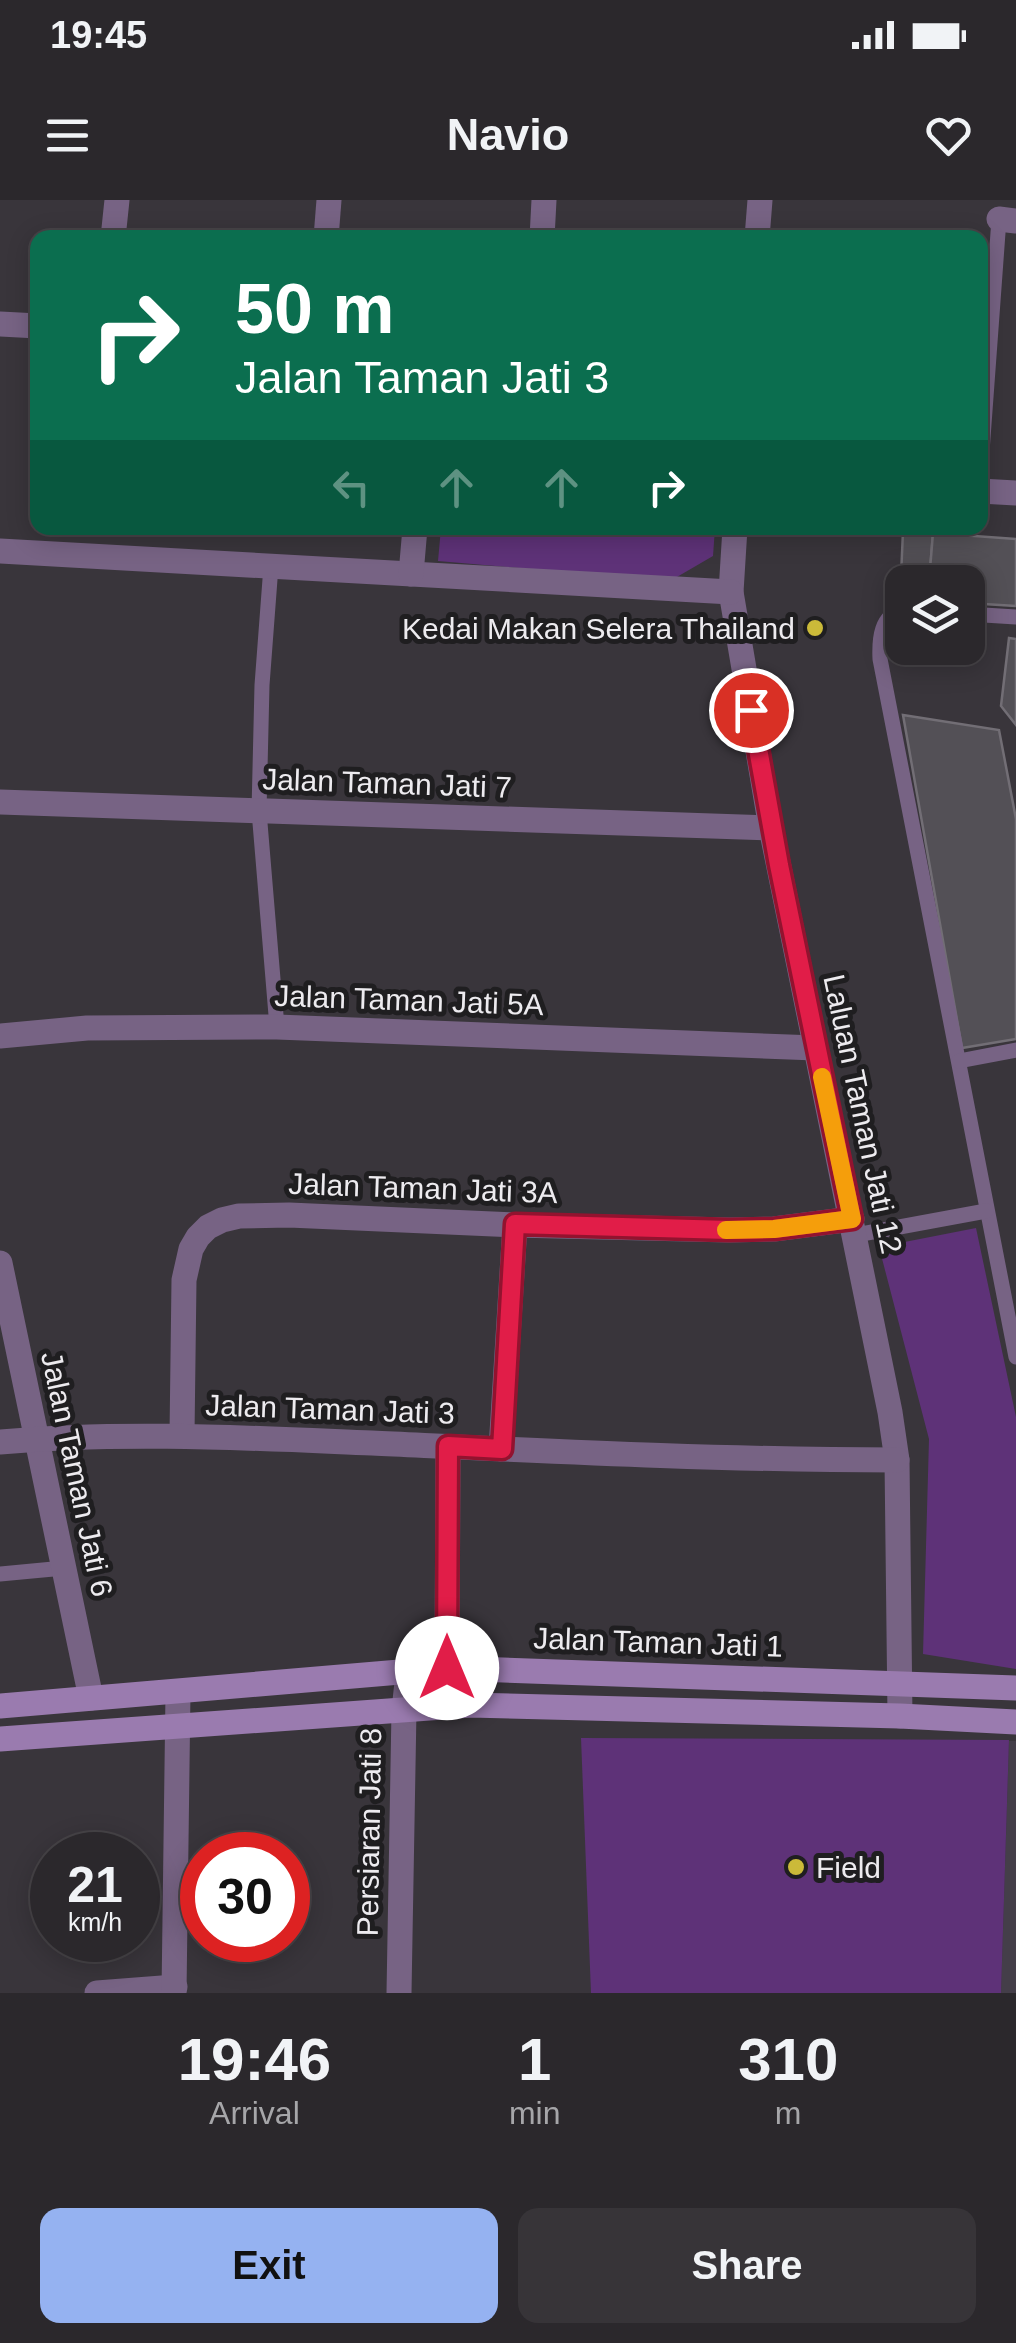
<!DOCTYPE html>
<style>
body{margin:0;font-family:Helvetica,sans-serif;background:#373438;color:#f1f3f6;height:100vh;display:flex;flex-direction:column;font-size:38px;white-space:nowrap}
*{box-sizing:border-box;margin:0}
p{font-size:32px;color:#a6a6a9}
.icon{flex:none;width:55px;height:55px;fill:none;stroke:currentColor;stroke-width:2;stroke-linecap:round;stroke-linejoin:round}
.map{position:relative;height:1793px;overflow:hidden}
.panel{display:flex;flex-direction:column;background:#2b282c;flex:1}
.panel>*{flex:none}
.top-card{position:absolute;left:30px;top:30px;width:958px;height:305px;border-radius:20px;box-shadow:0 5px 25px #0003,0 0 0 2px #474448;background:#0b6e4f;color:#fff;overflow:hidden}
.fabs{position:absolute;left:885px;top:365px;display:grid;gap:20px}
.fabs a{display:grid;place-items:center;width:100px;height:100px;border-radius:20px;background:#2b282c;box-shadow:0 5px 25px #0003,0 0 0 2px #474448;font-size:50px}
.speed{position:absolute;left:30px;top:1632px;display:flex;gap:20px;font-size:50px;font-weight:700;text-align:center}
.speed>*{display:grid;place-content:center;width:130px;height:130px;border-radius:50%;background:#2b282c;box-shadow:0 5px 25px #0003,0 0 0 2px #474448;line-height:1}
.speed small{font-size:25px;font-weight:400}
.speed .limit{border:15px solid #d22;background:#fff;color:#111}
.pin{position:absolute;display:grid;place-items:center;width:85px;height:85px;color:#fff;margin:-42px;border:5px solid #fff;border-radius:50%;box-shadow:0 2px 10px #0007}
.me{position:absolute;width:110px;margin:-55px;rotate:0deg;stroke-linejoin:round;filter:drop-shadow(0 0 8px #0008)}
.turn{display:flex;align-items:center;gap:35px;height:210px;padding:0 40px;font-size:45px}
.turn .icon{width:130px;height:130px;stroke-width:2.5}
.turn b{display:block;font-size:70px;line-height:85px}
.lanes{display:flex;align-items:center;height:95px;padding:0 40px;background:#0003;justify-content:center;gap:50px;direction:ltr}
.lanes .off{opacity:.35}
.eta{display:flex;justify-content:space-evenly;align-items:center;height:170px;text-align:center}
.eta b{font-size:60px;font-weight:600;line-height:70px}
.cta{display:flex;gap:20px;margin-top:auto;padding:20px 40px}
.cta a{flex:1;height:115px;border-radius:20px;background:#95b2f1;color:#111;font-size:40px;font-weight:600;line-height:115px;text-align:center}
.cta a+a{background:#373438;color:#f1f3f6}
.status{display:flex;justify-content:space-between;align-items:center;height:70px;padding:0 50px;background:#2b282c;direction:ltr}
.status svg{height:28px;fill:currentColor}
header{display:flex;justify-content:space-between;align-items:center;height:130px;padding:0 40px;background:#2b282c;font-size:45px;font-weight:600}
.map>svg:first-child{display:block}
.built{fill:#443e49}
.green{fill:#5e3278}
.building{fill:#535056;stroke:#726e75;stroke-width:2.5}
.lines{fill:none;stroke-linecap:round;stroke-linejoin:round}
.lane{stroke:#776384;stroke-width:15}
.street{stroke:#776384;stroke-width:25}
.secondary{stroke:#9a7baf;stroke-width:25}
.route-casing{stroke:#92132f;stroke-width:25}
.route{stroke:#e11d48;stroke-width:18}
.slow{stroke:#f59e0b;stroke-width:18}
.poi-dot{fill:#cbba39;stroke:#1f1e20;stroke-width:4}
.labels{text-anchor:middle;dominant-baseline:central;stroke-width:10;stroke-linejoin:round;paint-order:stroke}
.poi-label{font-size:30px;fill:#edebef;stroke:#1f1e20;text-anchor:end}
.street-label{font-size:30px;fill:#edebef;stroke:#1f1e20}
</style>
<div class="status"><b>19:45</b><svg viewBox="0 0 49 12"><path d="M0 12V9h3v3zM5 12V6h3v6zM10 12V3h3v9zM15 12V0h3v12zM26 1h20v11H26zM47 4h2v5h-2z"/></svg></div>
<header><svg class="icon" aria-label="menu" viewBox="0 0 24 24"><path d="M4 6h16M4 12h16M4 18h16"/></svg>Navio<svg class="icon" aria-label="heart" viewBox="0 0 24 24"><path d="M12 20l-8-8c-3-5 5-10 8-4 3-6 11-1 8 4z"/></svg></header>
<div class="map">
<svg width="1016" height="1793" viewBox="0 0 1016 1793">
<rect width="100%" height="100%" fill="#39353b"/>
<polygon class="built" points="1009,1541 1016,1541 1016,1793 1001,1793"/>
<g class="green">
<polygon points="441,328 715,328 713,356 670,381 438,361"/>
<polygon points="976,1028 1016,1217 1016,1469 923,1454 929,1239 879,1047"/>
<polygon points="581,1538 1009,1540 1001,1793 591,1793"/>
</g>
<g class="building">
<polygon points="903,331 933,333 929,382 902,382 902,399 900,399"/>
<polygon points="933,333 1016,339 1016,406 968,403 968,382 929,382"/>
<polygon points="1009,438 1016,439 1016,525 1001,506"/>
<polygon points="903,515 999,530 1016,619 1016,839 962,848"/>
</g>
<g class="lines">
<g class="lane">
<polyline points="980,279 999,19"/>
<polyline points="271,366 262,485 259,611 277,827"/>
<path d="M 902,410 C 881,416 879,438 880,459 L 1016,1157"/>
<polyline points="968,414 1016,417"/>
<polyline points="959,861 1016,850"/>
<polyline points="856,1035 986,1011"/>
<polyline points="0,1374 64,1368"/>
</g>
<g class="street">
<polyline points="999,19 1016,21"/>
<polyline points="113,38 117,0"/>
<polyline points="326,38 329,0"/>
<polyline points="542,38 544,0"/>
<polyline points="757,38 760,0"/>
<polyline points="0,124 38,126"/>
<polyline points="980,291 1016,293"/>
<polyline points="735,328 731,392 771,628 890,1212 897,1260 900,1516"/>
<polyline points="0,351 731,392"/>
<polyline points="411,374 415,328"/>
<polyline points="0,602 771,628"/>
<polyline points="0,836 87,828 277,827 816,848"/>
<polyline points="0,1063 91,1498"/>
<polyline points="182,1235 184,1080 191,1049 198,1037 208,1027 222,1020 239,1016 289,1015 515,1025 729,1030 774,1029 852,1019"/>
<path d="M 0,1242 C 124,1231 248,1238 372,1243 C 547,1251 722,1260 897,1260"/>
<polyline points="501,1249 515,1025"/>
<polyline points="447,1468 448,1247"/>
<polyline points="97,1793 175,1787"/>
<polyline points="174,1793 178,1492"/>
<polyline points="399,1793 404,1510 408,1473"/>
</g>
<g class="secondary">
<polyline points="0,1506 447,1468 1016,1488"/>
<polyline points="0,1539 471,1505 900,1516 1016,1522"/>
</g>
</g>
<g class="lines">
<g class="route-casing">
<polyline id="route" points="447,1468 448,1246 502,1249 515,1024 729,1030 774,1029 852,1019 779,665 751,510"/>
</g>
<use href="#route" class="route"/>
<polyline class="slow" points="726,1030 774,1029 852,1019 822,877"/>
</g>
<g class="poi-dot">
<circle cx="815" cy="428" r="10"/>
<circle cx="796" cy="1667" r="10"/>
</g>
<g class="labels">
<g class="poi-label">
<text x="795" y="428">Kedai Makan Selera Thailand</text>
<text x="816" y="1667" text-anchor="start">Field</text>
</g>
<g class="street-label">
<text transform="translate(387 583) rotate(2)">Jalan Taman Jati 7</text>
<text transform="translate(409 800) rotate(2)">Jalan Taman Jati 5A</text>
<text transform="translate(863 914) rotate(78)">Laluan Taman Jati 12</text>
<text transform="translate(423 988) rotate(2)">Jalan Taman Jati 3A</text>
<text transform="translate(330 1209) rotate(2)">Jalan Taman Jati 3</text>
<text transform="translate(77 1274) rotate(78)">Jalan Taman Jati 6</text>
<text transform="translate(658 1442) rotate(2)">Jalan Taman Jati 1</text>
<text transform="translate(369 1632) rotate(-89)">Persiaran Jati 8</text>
</g>
</g>
</svg>
<div class="fabs">
<a><svg class="icon" aria-label="layers" viewBox="0 0 24 24"><path d="M12 4l9 5-9 5-9-5zM3 14l9 5 9-5"/></svg></a>
</div>
<div class="speed"><div>21<small>km/h</small></div><div class="limit">30</div></div>
<div class="pin" style="left:751px;top:510px;background:#d93025"><svg class="icon" aria-label="arrive" viewBox="0 0 24 24"><path d="M6 21V4h12l-3 4 3 4H6"/></svg></div>
<svg class="me" style="left:447px;top:1468px" viewBox="-20 -20 40 40"><circle r="19" fill="#fff"/><path d="M0-13L10 11 0 6-10 11z" fill="#e11d48"/></svg>
<div class="top-card">
<div class="turn"><svg class="icon" aria-label="right" viewBox="0 0 24 24"><path d="M7 20v-9h11M14 6l5 5-5 5"/></svg><div><b>50 m</b>Jalan Taman Jati 3</div></div>
<div class="lanes"><svg class="icon off" aria-label="left" viewBox="0 0 24 24"><path d="M17 20v-9H6M10 6l-5 5 5 5"/></svg><svg class="icon off" aria-label="ahead" viewBox="0 0 24 24"><path d="M12 20V5M6 11l6-6 6 6"/></svg><svg class="icon off" aria-label="ahead" viewBox="0 0 24 24"><path d="M12 20V5M6 11l6-6 6 6"/></svg><svg class="icon" aria-label="right" viewBox="0 0 24 24"><path d="M7 20v-9h11M14 6l5 5-5 5"/></svg></div>
</div>
</div>
<section class="panel">
<div class="eta">
<div><b>19:46</b><p>Arrival</p></div>
<div><b>1</b><p>min</p></div>
<div><b>310</b><p>m</p></div>
</div>
<div class="cta"><a>Exit</a><a>Share</a></div>
</section>
